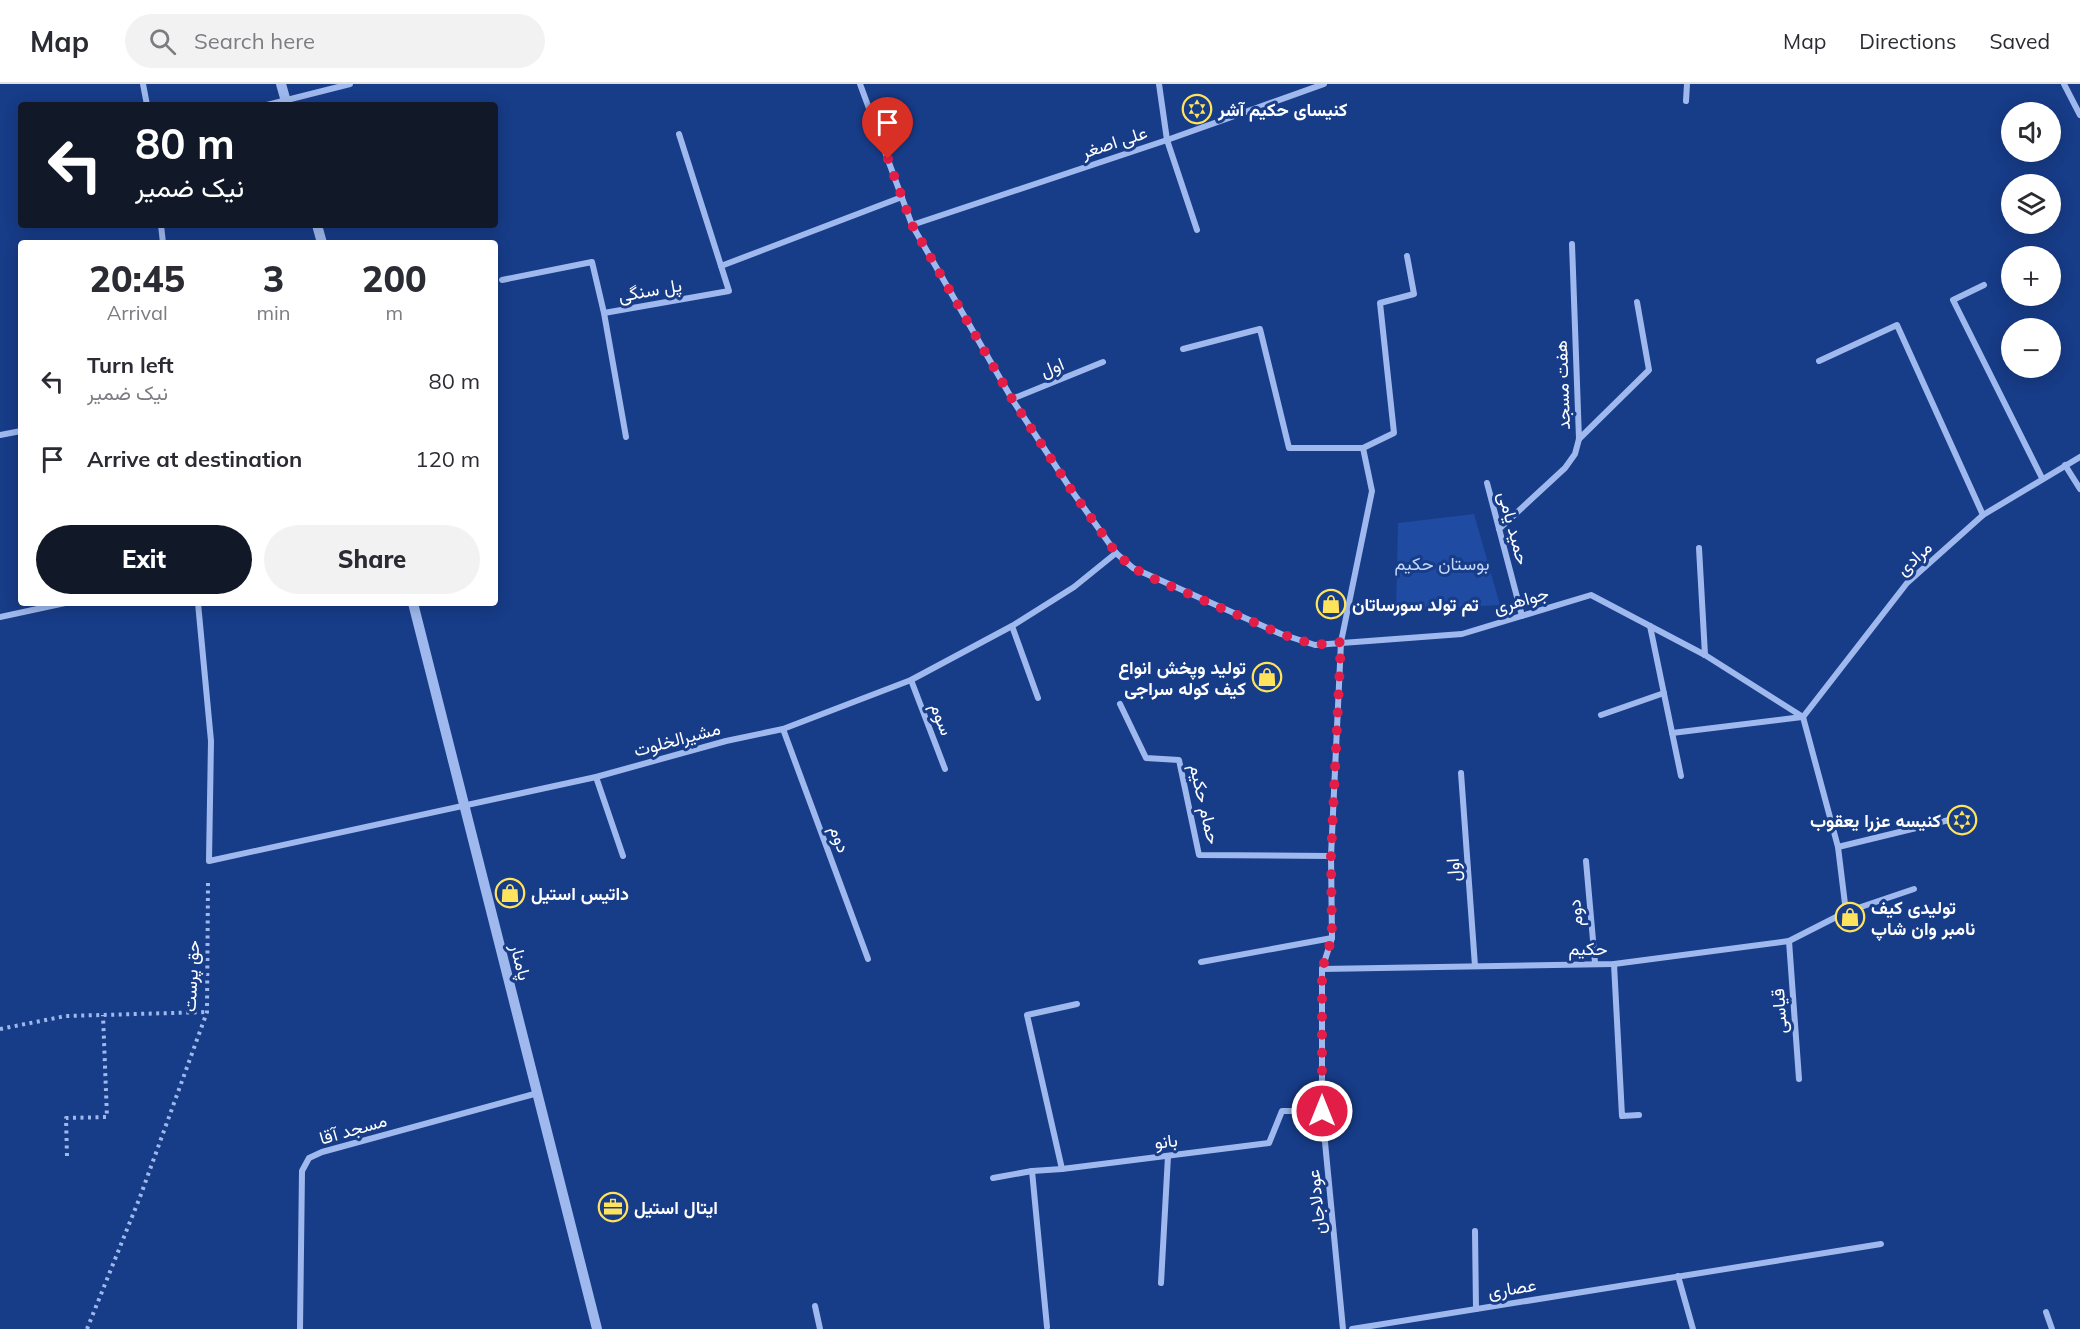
<!DOCTYPE html>
<meta charset="utf-8">
<style>
body{margin:0;font-family:Mulish,Vazirmatn,sans-serif;background:#f2f2f3;color:#2b2b33;height:100vh;display:flex;flex-direction:column;font-size:22px;white-space:nowrap}
*{box-sizing:border-box;margin:0}
p{font-size:20px;color:#7c7c81}
.icon{flex:none;width:33px;height:33px;fill:none;stroke:currentColor;stroke-width:2;stroke-linecap:round;stroke-linejoin:round}
.map{position:relative;flex:1;overflow:hidden}
.drawer{position:absolute;left:18px;top:156px;width:480px;height:366px;display:flex;flex-direction:column;background:#fff;border-radius:6px;box-shadow:0 3px 15px #0003}
.drawer>*{flex:none}
.guide{position:absolute;left:18px;top:18px;width:480px;height:126px;border-radius:6px;box-shadow:0 3px 15px #0003;background:#111827;color:#fff;overflow:hidden}
.fabs{position:absolute;left:2001px;top:18px;display:grid;gap:12px}
.fabs a{display:grid;place-items:center;width:60px;height:60px;border-radius:50%;background:#fff;box-shadow:0 3px 15px #0003;font-size:30px}
.pin{position:absolute;display:grid;place-items:center;width:51px;height:51px;color:#fff;margin:-62px -26px;border-radius:50% 50% 50% 0;rotate:-45deg;box-shadow:0 0 6px #0007}
.pin .icon{rotate:45deg}
.me{position:absolute;width:66px;margin:-33px;rotate:0deg;stroke-linejoin:round;filter:drop-shadow(0 0 4px #0008)}
.turn{display:flex;align-items:center;gap:21px;height:126px;padding:0 18px;font-size:27px}
.turn .icon{width:78px;height:78px;stroke-width:2.5}
.turn b{display:block;font-size:42px;line-height:51px}
.eta{display:flex;justify-content:space-evenly;align-items:center;height:102px;text-align:center}
.eta b{font-size:36px;font-weight:800;line-height:42px}
.button{display:flex;gap:12px;margin-top:auto;padding:12px 18px}
.button a{flex:1;height:69px;border-radius:36px;background:#111827;color:#fff;font-size:24px;font-weight:800;line-height:69px;text-align:center}
.button a+a{background:#f2f2f3;color:#2b2b33}
ul{padding:0;list-style:none}
li{display:flex;align-items:center;gap:18px;height:78px;padding:0 18px}
li div{flex:1}
li b{display:block;font-size:22px}
li em{font-style:normal}
header{display:flex;align-items:center;gap:36px;box-sizing:border-box;height:84px;padding:0 30px;background:#fff;border-bottom:2px solid #e1e1e2}
header strong{font-size:28px}
nav{display:flex;gap:33px;margin-inline-start:auto;font-size:21px}
.search{width:420px;height:54px;background:#f2f2f3;display:flex;align-items:center;gap:15px;box-sizing:border-box;padding:0 21px;border-radius:33px;color:#7c7c81;font-size:22px}
.map>svg:first-child{display:block}
.green{fill:#204ba2}
.lines{fill:none;stroke-linecap:round;stroke-linejoin:round}
.path{stroke:#9fb9ee;stroke-width:4;stroke-dasharray:3 4.5;stroke-linecap:butt}
.minor{stroke:#9fb9ee;stroke-width:6}
.tertiary{stroke:#9fb9ee;stroke-width:10}
.route{stroke:#e11d48;stroke-width:10;stroke-dasharray:0 18}
.labels{text-anchor:middle;dominant-baseline:central;stroke-width:6;stroke-linejoin:round;paint-order:stroke}
.poi-label{font-size:18px;font-weight:bold;fill:#fff;stroke:#173c88;text-anchor:start}
.street-label{font-size:18px;fill:#fff;stroke:#173c88}
.park-label{font-size:18px;fill:#c4d7fa;stroke:#173c88}
</style>
<header>
<strong>Map</strong>
<div class="search"><svg class="icon" aria-label="search" viewBox="0 0 24 24"><circle cx="10" cy="10" r="6"/><path d="M15 15l6 6"/></svg>Search here</div>
<nav><a>Map</a><a>Directions</a><a>Saved</a></nav>
</header>
<div class="map">
<svg width="2080" height="1245" viewBox="0 0 2080 1245">
<rect width="100%" height="100%" fill="#173c88"/>
<polygon class="green" points="1474,430 1500,521 1396,527 1398,439"/>
<g class="lines">
<g class="path">
<polyline points="0,945 66,932 207,928"/>
<polyline points="67,1072 66,1034 107,1033 103,931"/>
<polyline points="87,1245 140,1113 207,928 208,799"/>
</g>
<g class="minor">
<polyline points="143,0 147,21"/>
<polyline points="860,0 912,141 1012,315 1072,407 1116,469 1133,484 1281,550 1315,561 1462,550 1591,511 1705,571 1803,633"/>
<polyline points="1159,0 1167,56 1197,146"/>
<polyline points="2064,0 2080,31"/>
<polyline points="1686,17 1687,0"/>
<polyline points="267,21 350,0"/>
<polyline points="161,141 163,159"/>
<polyline points="912,141 1167,56 1324,0"/>
<polyline points="721,182 902,113"/>
<polyline points="502,196 592,178 604,229"/>
<polyline points="1984,201 1953,216 2042,394"/>
<polyline points="1183,265 1260,245 1289,364 1363,364 1394,349 1380,219 1414,210 1407,172"/>
<polyline points="1819,277 1897,241 1983,431"/>
<polyline points="1012,315 1103,278"/>
<polyline points="0,351 21,347"/>
<polyline points="626,353 604,229 729,207 679,50"/>
<polyline points="1579,355 1649,286 1637,218"/>
<polyline points="2065,381 2080,405"/>
<polyline points="1487,399 1522,532"/>
<polyline points="1499,445 1565,384 1575,370 1579,355 1572,160"/>
<polyline points="1699,464 1705,571"/>
<polyline points="198,519 211,657 209,777 596,693 726,657 783,645 911,596 1012,542 1074,503 1116,469"/>
<polyline points="0,533 65,519"/>
<polyline points="1012,542 1038,614"/>
<polyline points="1650,542 1681,692"/>
<polyline points="911,596 945,685"/>
<polyline points="1120,620 1146,674 1179,676 1199,771 1331,772"/>
<polyline points="1601,631 1664,609"/>
<polyline points="1803,633 1907,499 1983,431 2080,373"/>
<polyline points="1803,633 1838,763 1846,828"/>
<polyline points="783,645 868,875"/>
<polyline points="1672,649 1802,633"/>
<polyline points="1461,689 1475,882"/>
<polyline points="596,693 623,772"/>
<polyline points="1838,763 1949,736"/>
<polyline points="1586,777 1595,879"/>
<polyline points="1789,857 1799,995"/>
<polyline points="1201,878 1332,854"/>
<polyline points="1614,880 1622,1032 1639,1031"/>
<polyline points="1322,885 1614,880 1789,857 1846,828 1914,805"/>
<polyline points="1062,1085 1027,931 1077,920"/>
<polyline points="1032,1087 1047,1243"/>
<polyline points="993,1094 1032,1087 1062,1085 1269,1059 1282,1027 1322,1027"/>
<polyline points="1475,1147 1476,1225"/>
<polyline points="1678,1192 1693,1245"/>
<polyline points="1161,1199 1168,1072"/>
<polyline points="815,1222 820,1245"/>
<polyline points="2046,1228 2052,1245"/>
<polyline points="300,1245 302,1087 309,1074 322,1068 538,1009"/>
<polyline points="1343,1245 1322,1027 1322,885 1332,854 1331,772 1341,558 1372,407 1363,364"/>
<polyline points="1352,1245 1881,1160"/>
</g>
<g class="tertiary">
<polyline points="281,0 287,21"/>
<polyline points="317,141 322,159"/>
<polyline points="413,519 597,1245"/>
</g>
</g>
<g class="lines">
<polyline class="route" points="888,75 912,141 1012,315 1072,407 1116,469 1133,484 1152,494 1281,550 1315,561 1341,558 1331,772 1332,854 1322,885 1322,1027"/>
</g>
<defs>
<g id="synagogue-ring" transform="scale(1.5)"><circle r="9.5" fill="#173c88" stroke="#ffe35c" stroke-width="1.5"/><path d="M0-6.5L5.6 3.2H-5.6ZM0 6.5L5.6-3.2H-5.6Z" fill="#ffe35c"/></g>
<g id="shop-ring" transform="scale(1.5)"><circle r="9.5" fill="#173c88" stroke="#ffe35c" stroke-width="1.5"/><path d="M-5-2.5h2.3a2.7 3.5 0 0 1 5.4 0H5L5.5 6h-11ZM-1.5-2.5h3a1.5 2.3 0 0 0-3 0Z" fill="#ffe35c"/></g>
<g id="office-ring" transform="scale(1.5)"><circle r="9.5" fill="#173c88" stroke="#ffe35c" stroke-width="1.5"/><path d="M-6-3h4V-5.5h4V-3h4V5H-6ZM-1-4.5V-3h2v-1.5ZM-6 0V1H6V0Z" fill="#ffe35c"/></g>
</defs>
<g fill-rule="evenodd">
<use href="#synagogue-ring" x="1197" y="25"/>
<use href="#shop-ring" x="1331" y="520"/>
<use href="#shop-ring" x="1267" y="593"/>
<use href="#synagogue-ring" x="1962" y="736"/>
<use href="#shop-ring" x="510" y="809"/>
<use href="#shop-ring" x="1850" y="833"/>
<use href="#office-ring" x="613" y="1123"/>
</g>
<g class="labels">
<g class="poi-label">
<text x="1218" y="25">کنیسای حکیم آشر</text>
<text x="1352" y="520">تم تولد سورساتان</text>
<text x="1246" y="583" text-anchor="end">تولید وپخش انواع<tspan x="1246" dy="21">کیف کوله سراجی</tspan></text>
<text x="1941" y="736" text-anchor="end">کنیسه عزرا یعقوب</text>
<text x="531" y="809">داتیس استیل</text>
<text x="1871" y="823">تولیدی کیف<tspan x="1871" dy="21">نامبر وان شاپ</tspan></text>
<text x="634" y="1123">ایتال استیل</text>
</g>
<g class="street-label">
<text transform="translate(1114 58) rotate(-18)">علی اصغر</text>
<text transform="translate(650 206) rotate(-10)">پل سنگی</text>
<text transform="translate(1052 283) rotate(-22)">اول</text>
<text transform="translate(1562 301) rotate(-92)">هفت مسجد</text>
<text transform="translate(1514 444) rotate(75)">حمید یامی</text>
<text transform="translate(1914 474) rotate(-43)">مرادی</text>
<text transform="translate(1521 516) rotate(-16)">جواهری</text>
<text transform="translate(942 635) rotate(69)">سوم</text>
<text transform="translate(677 655) rotate(-15)">مشیرالخلوت</text>
<text transform="translate(1205 720) rotate(77)">حمام حکیم</text>
<text transform="translate(840 755) rotate(70)">دوم</text>
<text transform="translate(1453 786) rotate(-94)">اول</text>
<text transform="translate(1575 829) rotate(-95)">دوم</text>
<text x="1588" y="864">حکیم</text>
<text transform="translate(521 878) rotate(76)">پامنار</text>
<text transform="translate(191 892) rotate(-87)">حق پرست</text>
<text transform="translate(1779 927) rotate(-94)">قیاسی</text>
<text transform="translate(353 1045) rotate(-16)">مسجد آقا</text>
<text transform="translate(1166 1057) rotate(-7)">بانو</text>
<text transform="translate(1316 1118) rotate(-96)">عودلاجان</text>
<text transform="translate(1512 1204) rotate(-9)">عصاری</text>
</g>
<g class="park-label">
<text x="1442" y="479">بوستان حکیم</text>
</g>
</g>
</svg>
<div class="fabs">
<a><svg class="icon" aria-label="sound" viewBox="0 0 24 24"><path d="M4 9h4l5-4v14l-5-4H4zM17 9q2 3 0 6"/></svg></a>
<a><svg class="icon" aria-label="layers" viewBox="0 0 24 24"><path d="M12 4l9 5-9 5-9-5zM3 14l9 5 9-5"/></svg></a>
<a>+</a>
<a>−</a>
</div>
<div class="pin" style="left:888px;top:75px;background:#d93025"><svg class="icon" aria-label="arrive" viewBox="0 0 24 24"><path d="M6 21V4h12l-3 4 3 4H6"/></svg></div>
<svg class="me" style="left:1322px;top:1027px" viewBox="-20 -20 40 40"><circle r="17" fill="#e11d48" stroke="#fff" stroke-width="3"/><path d="M0-11L8 9 0 5-8 9z" fill="#fff"/></svg>
<div class="guide">
<div class="turn"><svg class="icon" aria-label="left" viewBox="0 0 24 24"><path d="M17 20v-9H6M10 6l-5 5 5 5"/></svg><div><b>80 m</b>نیک ضمیر</div></div>
</div>
<section class="drawer">
<div class="eta">
<div><b>20:45</b><p>Arrival</p></div>
<div><b>3</b><p>min</p></div>
<div><b>200</b><p>m</p></div>
</div>
<ul>
<li><svg class="icon" aria-label="left" viewBox="0 0 24 24"><path d="M17 20v-9H6M10 6l-5 5 5 5"/></svg><div><b>Turn left</b><p>نیک ضمیر</p></div><em>80 m</em></li>
<li><svg class="icon" aria-label="arrive" viewBox="0 0 24 24"><path d="M6 21V4h12l-3 4 3 4H6"/></svg><div><b>Arrive at destination</b></div><em>120 m</em></li>
</ul>
<div class="button"><a>Exit</a><a>Share</a></div>
</section>
</div>
